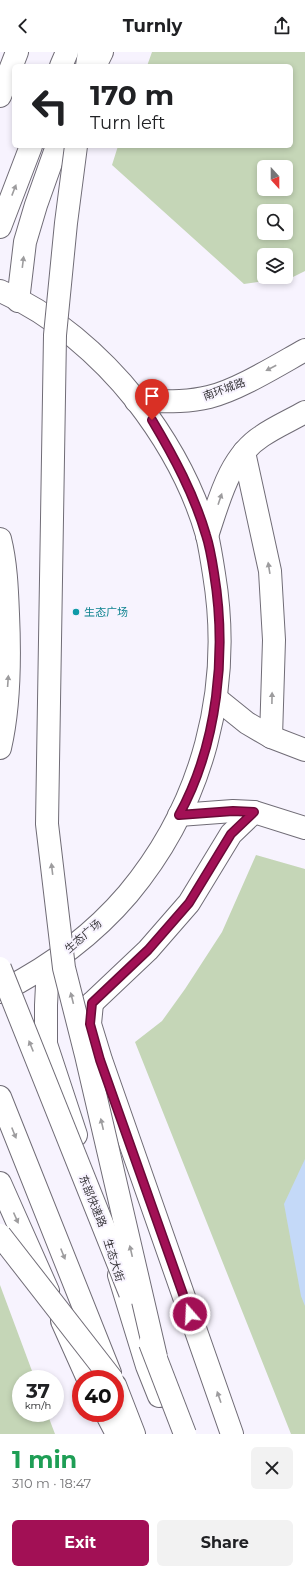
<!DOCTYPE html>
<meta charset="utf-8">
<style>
body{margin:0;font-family:Montserrat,"Noto Sans SC",sans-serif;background:#f2f2f2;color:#202124;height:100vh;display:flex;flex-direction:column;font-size:15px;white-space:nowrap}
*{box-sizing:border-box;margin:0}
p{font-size:13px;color:#757577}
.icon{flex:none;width:22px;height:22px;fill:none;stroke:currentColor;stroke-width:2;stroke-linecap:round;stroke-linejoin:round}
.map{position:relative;height:1382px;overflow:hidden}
.drawer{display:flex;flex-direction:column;background:#fff;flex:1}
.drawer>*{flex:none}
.hud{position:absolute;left:12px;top:12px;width:281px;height:84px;border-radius:6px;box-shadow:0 2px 6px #0003;background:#fff;color:#202124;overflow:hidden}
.needle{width:26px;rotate:159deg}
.fabs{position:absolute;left:257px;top:108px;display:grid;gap:8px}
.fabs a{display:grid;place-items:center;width:36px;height:36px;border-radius:6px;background:#fff;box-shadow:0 2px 6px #0003;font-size:20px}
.speed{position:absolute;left:12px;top:1318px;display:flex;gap:8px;font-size:20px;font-weight:700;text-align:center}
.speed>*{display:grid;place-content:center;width:52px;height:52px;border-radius:50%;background:#fff;box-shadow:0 2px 6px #0003;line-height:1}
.speed small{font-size:10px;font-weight:400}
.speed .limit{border:6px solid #d22;background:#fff;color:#111}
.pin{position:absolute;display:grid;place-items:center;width:34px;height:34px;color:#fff;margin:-41px -17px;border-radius:50% 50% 50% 0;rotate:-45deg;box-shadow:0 0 4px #0007}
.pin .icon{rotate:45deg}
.me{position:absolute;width:44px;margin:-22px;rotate:341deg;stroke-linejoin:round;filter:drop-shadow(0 0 3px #0008)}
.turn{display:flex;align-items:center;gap:14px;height:84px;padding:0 12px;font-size:18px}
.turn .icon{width:52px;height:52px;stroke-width:2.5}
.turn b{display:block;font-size:28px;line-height:34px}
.round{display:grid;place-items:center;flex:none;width:42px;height:42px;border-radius:6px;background:#f2f2f2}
.headline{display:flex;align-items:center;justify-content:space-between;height:68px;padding:0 12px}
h1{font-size:24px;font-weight:700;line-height:30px;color:#1e9e55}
.cta{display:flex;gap:8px;margin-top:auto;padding:8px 12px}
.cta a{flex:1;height:46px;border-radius:6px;background:#a21055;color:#fff;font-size:16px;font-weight:700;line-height:46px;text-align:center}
.cta a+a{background:#f2f2f2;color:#202124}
header{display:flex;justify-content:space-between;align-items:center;height:52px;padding:0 12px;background:#fff;font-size:18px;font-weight:700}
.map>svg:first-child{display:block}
.green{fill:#c5d6b7;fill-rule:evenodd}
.water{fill:#c4d9f8}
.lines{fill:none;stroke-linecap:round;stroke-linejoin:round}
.minor-casing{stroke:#706c76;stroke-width:24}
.major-casing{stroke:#706c76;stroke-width:24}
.highway-casing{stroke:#706c76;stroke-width:24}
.minor{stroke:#fff;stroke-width:22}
.major{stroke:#fff;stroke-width:22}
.highway{stroke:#fff;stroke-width:22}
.highway-bridge-casing{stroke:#706c76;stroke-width:24;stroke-linecap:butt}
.highway-bridge{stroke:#fff;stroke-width:22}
.oneway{fill:#9d9c9e}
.route-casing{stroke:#690a37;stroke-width:10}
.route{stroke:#a21055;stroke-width:7}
.culture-dot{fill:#0f9aa8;stroke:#f7f3fe;stroke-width:1.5}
.labels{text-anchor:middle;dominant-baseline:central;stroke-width:4;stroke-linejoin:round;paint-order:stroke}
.street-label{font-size:11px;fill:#3b393d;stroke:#f7f3fe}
.culture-label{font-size:11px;fill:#0d838f;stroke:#f7f3fe;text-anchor:start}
</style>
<header><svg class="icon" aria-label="back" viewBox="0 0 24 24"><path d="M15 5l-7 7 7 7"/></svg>Turnly<svg class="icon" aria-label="share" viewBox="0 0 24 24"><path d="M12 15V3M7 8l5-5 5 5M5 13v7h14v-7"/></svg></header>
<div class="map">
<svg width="305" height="1382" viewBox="0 0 305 1382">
<rect width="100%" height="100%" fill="#f7f3fe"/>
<g class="green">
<path d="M 152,0 L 305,0 L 305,219 L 293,225 L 244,232 L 112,113 L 118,94 L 291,94 L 291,14 L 147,14 ZM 264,115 L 286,115 L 286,137 L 264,137 ZM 264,159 L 286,159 L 286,181 L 264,181 ZM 264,203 L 286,203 L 286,225 L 264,225 Z"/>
<polygon points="256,803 305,817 305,1382 291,1382 135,990 162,969 185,937 222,880"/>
<polygon points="0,1233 35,1327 21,1327 21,1361 47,1361 55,1382 0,1382"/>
</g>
<polygon class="water" points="305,1107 305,1254 301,1244 284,1152"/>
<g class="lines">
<g class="minor-casing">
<g id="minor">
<polyline points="216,646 247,671 271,685 305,698"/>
<polyline points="179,763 233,759 254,760 305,776"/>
<polyline points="92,951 90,972 101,1008 232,1382"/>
</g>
</g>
<g class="major-casing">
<g id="major">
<polyline points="95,14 102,0"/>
<path d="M 0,239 C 52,261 101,304 136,348 C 167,388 193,434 207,483 C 210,496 212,509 214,522 C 233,637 203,752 128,842 C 93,883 48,916 0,940"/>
<polyline points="18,249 25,190 36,153 57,94"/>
<path d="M 136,349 C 160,349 185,351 209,345 C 238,338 278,313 305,298"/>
<polyline points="244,400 270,519 274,588 271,685"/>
<path d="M 207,484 C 219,449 229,405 262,384 C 275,375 291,368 305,360"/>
<polyline points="48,913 46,953 46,992 76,1083"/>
<polyline points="92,951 148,898 189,851 231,782 254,760"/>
<polyline points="0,1131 48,1239"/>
<polyline points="119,1223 147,1314 159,1344"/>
<polyline points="62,1269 88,1327"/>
<polyline points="106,1361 117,1382"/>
</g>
</g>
<g class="highway-casing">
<g id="highway">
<polyline points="61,14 67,0"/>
<polyline points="87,14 89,0"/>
<polyline points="0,44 17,0"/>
<polyline points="0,175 31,94"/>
<path d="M 0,487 C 6,511 7,537 8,562 C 10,606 10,653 0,696"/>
<polyline points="0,1045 110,1321"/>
<polyline points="115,1333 134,1382"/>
</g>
</g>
<use href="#minor" class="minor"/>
<use href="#major" class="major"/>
<use href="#highway" class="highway"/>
<g class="highway-bridge-casing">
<g id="highway-bridge">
<polyline points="76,94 66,171 55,283 47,772 64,916 86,1003 156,1305"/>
<polyline points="0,916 130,1241"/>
<polyline points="0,1183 112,1327"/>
<polyline points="150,1291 185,1382"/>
</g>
</g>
<use href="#highway-bridge" class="highway-bridge"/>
</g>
<defs><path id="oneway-solid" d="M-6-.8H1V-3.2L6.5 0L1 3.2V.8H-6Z"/></defs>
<g class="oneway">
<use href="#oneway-solid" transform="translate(14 138) rotate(-69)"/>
<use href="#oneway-solid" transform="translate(23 210) rotate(-83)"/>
<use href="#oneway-solid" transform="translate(271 316) rotate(152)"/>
<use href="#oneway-solid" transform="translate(220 447) rotate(-71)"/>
<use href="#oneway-solid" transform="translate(269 516) rotate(-99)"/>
<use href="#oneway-solid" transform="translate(8 629) rotate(-86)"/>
<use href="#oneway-solid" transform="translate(272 646) rotate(-89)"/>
<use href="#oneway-solid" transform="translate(52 817) rotate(-97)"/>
<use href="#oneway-solid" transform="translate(72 946) rotate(-104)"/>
<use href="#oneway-solid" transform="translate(31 994) rotate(-112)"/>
<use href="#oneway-solid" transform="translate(102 1072) rotate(-103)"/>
<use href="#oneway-solid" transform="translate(14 1081) rotate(68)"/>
<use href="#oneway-solid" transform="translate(16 1166) rotate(66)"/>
<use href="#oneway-solid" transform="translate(131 1199) rotate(-103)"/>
<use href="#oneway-solid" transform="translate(63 1202) rotate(68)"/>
<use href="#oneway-solid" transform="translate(219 1345) rotate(-109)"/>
</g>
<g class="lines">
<g class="route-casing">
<path id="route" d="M 152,368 C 174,405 194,442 206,483 C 210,495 212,508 214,521 C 227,600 218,692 179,763 L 233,759 L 254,760 L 231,782 L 189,851 L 148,898 L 92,951 L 90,972 L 100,1008 L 190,1262"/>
</g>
<use href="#route" class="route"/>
</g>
<circle class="culture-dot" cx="76" cy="560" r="4"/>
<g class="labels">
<g class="street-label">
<text transform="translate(224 337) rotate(-20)">南环城路</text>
<text transform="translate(83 884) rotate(-41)">生态广场</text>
<text transform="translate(93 1149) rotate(68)">东部快速路</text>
<text transform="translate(114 1208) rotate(73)">生态大街</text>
</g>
<g class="culture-label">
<text x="84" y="560">生态广场</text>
</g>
</g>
</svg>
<div class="fabs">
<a><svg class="needle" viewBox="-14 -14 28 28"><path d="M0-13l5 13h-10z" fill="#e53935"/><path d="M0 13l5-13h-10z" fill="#757577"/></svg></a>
<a><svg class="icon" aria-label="search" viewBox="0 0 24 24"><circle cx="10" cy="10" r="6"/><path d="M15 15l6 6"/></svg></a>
<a><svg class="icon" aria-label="layers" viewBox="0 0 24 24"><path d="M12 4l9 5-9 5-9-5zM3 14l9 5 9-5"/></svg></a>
</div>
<div class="speed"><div>37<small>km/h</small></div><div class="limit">40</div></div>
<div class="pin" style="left:152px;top:368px;background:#d93025"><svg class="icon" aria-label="arrive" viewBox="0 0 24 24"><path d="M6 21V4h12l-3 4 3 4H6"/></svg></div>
<svg class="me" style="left:190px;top:1262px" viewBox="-20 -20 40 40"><circle r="17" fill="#a21055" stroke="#fff" stroke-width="3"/><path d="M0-11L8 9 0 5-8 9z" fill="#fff"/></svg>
<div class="hud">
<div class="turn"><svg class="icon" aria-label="left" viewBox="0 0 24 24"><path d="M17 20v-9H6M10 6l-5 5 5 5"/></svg><div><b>170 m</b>Turn left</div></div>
</div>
</div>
<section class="drawer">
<div class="headline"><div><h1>1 min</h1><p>310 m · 18:47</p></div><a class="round"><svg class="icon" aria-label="close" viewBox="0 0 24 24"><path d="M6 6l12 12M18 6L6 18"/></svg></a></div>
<div class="cta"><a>Exit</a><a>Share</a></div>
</section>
